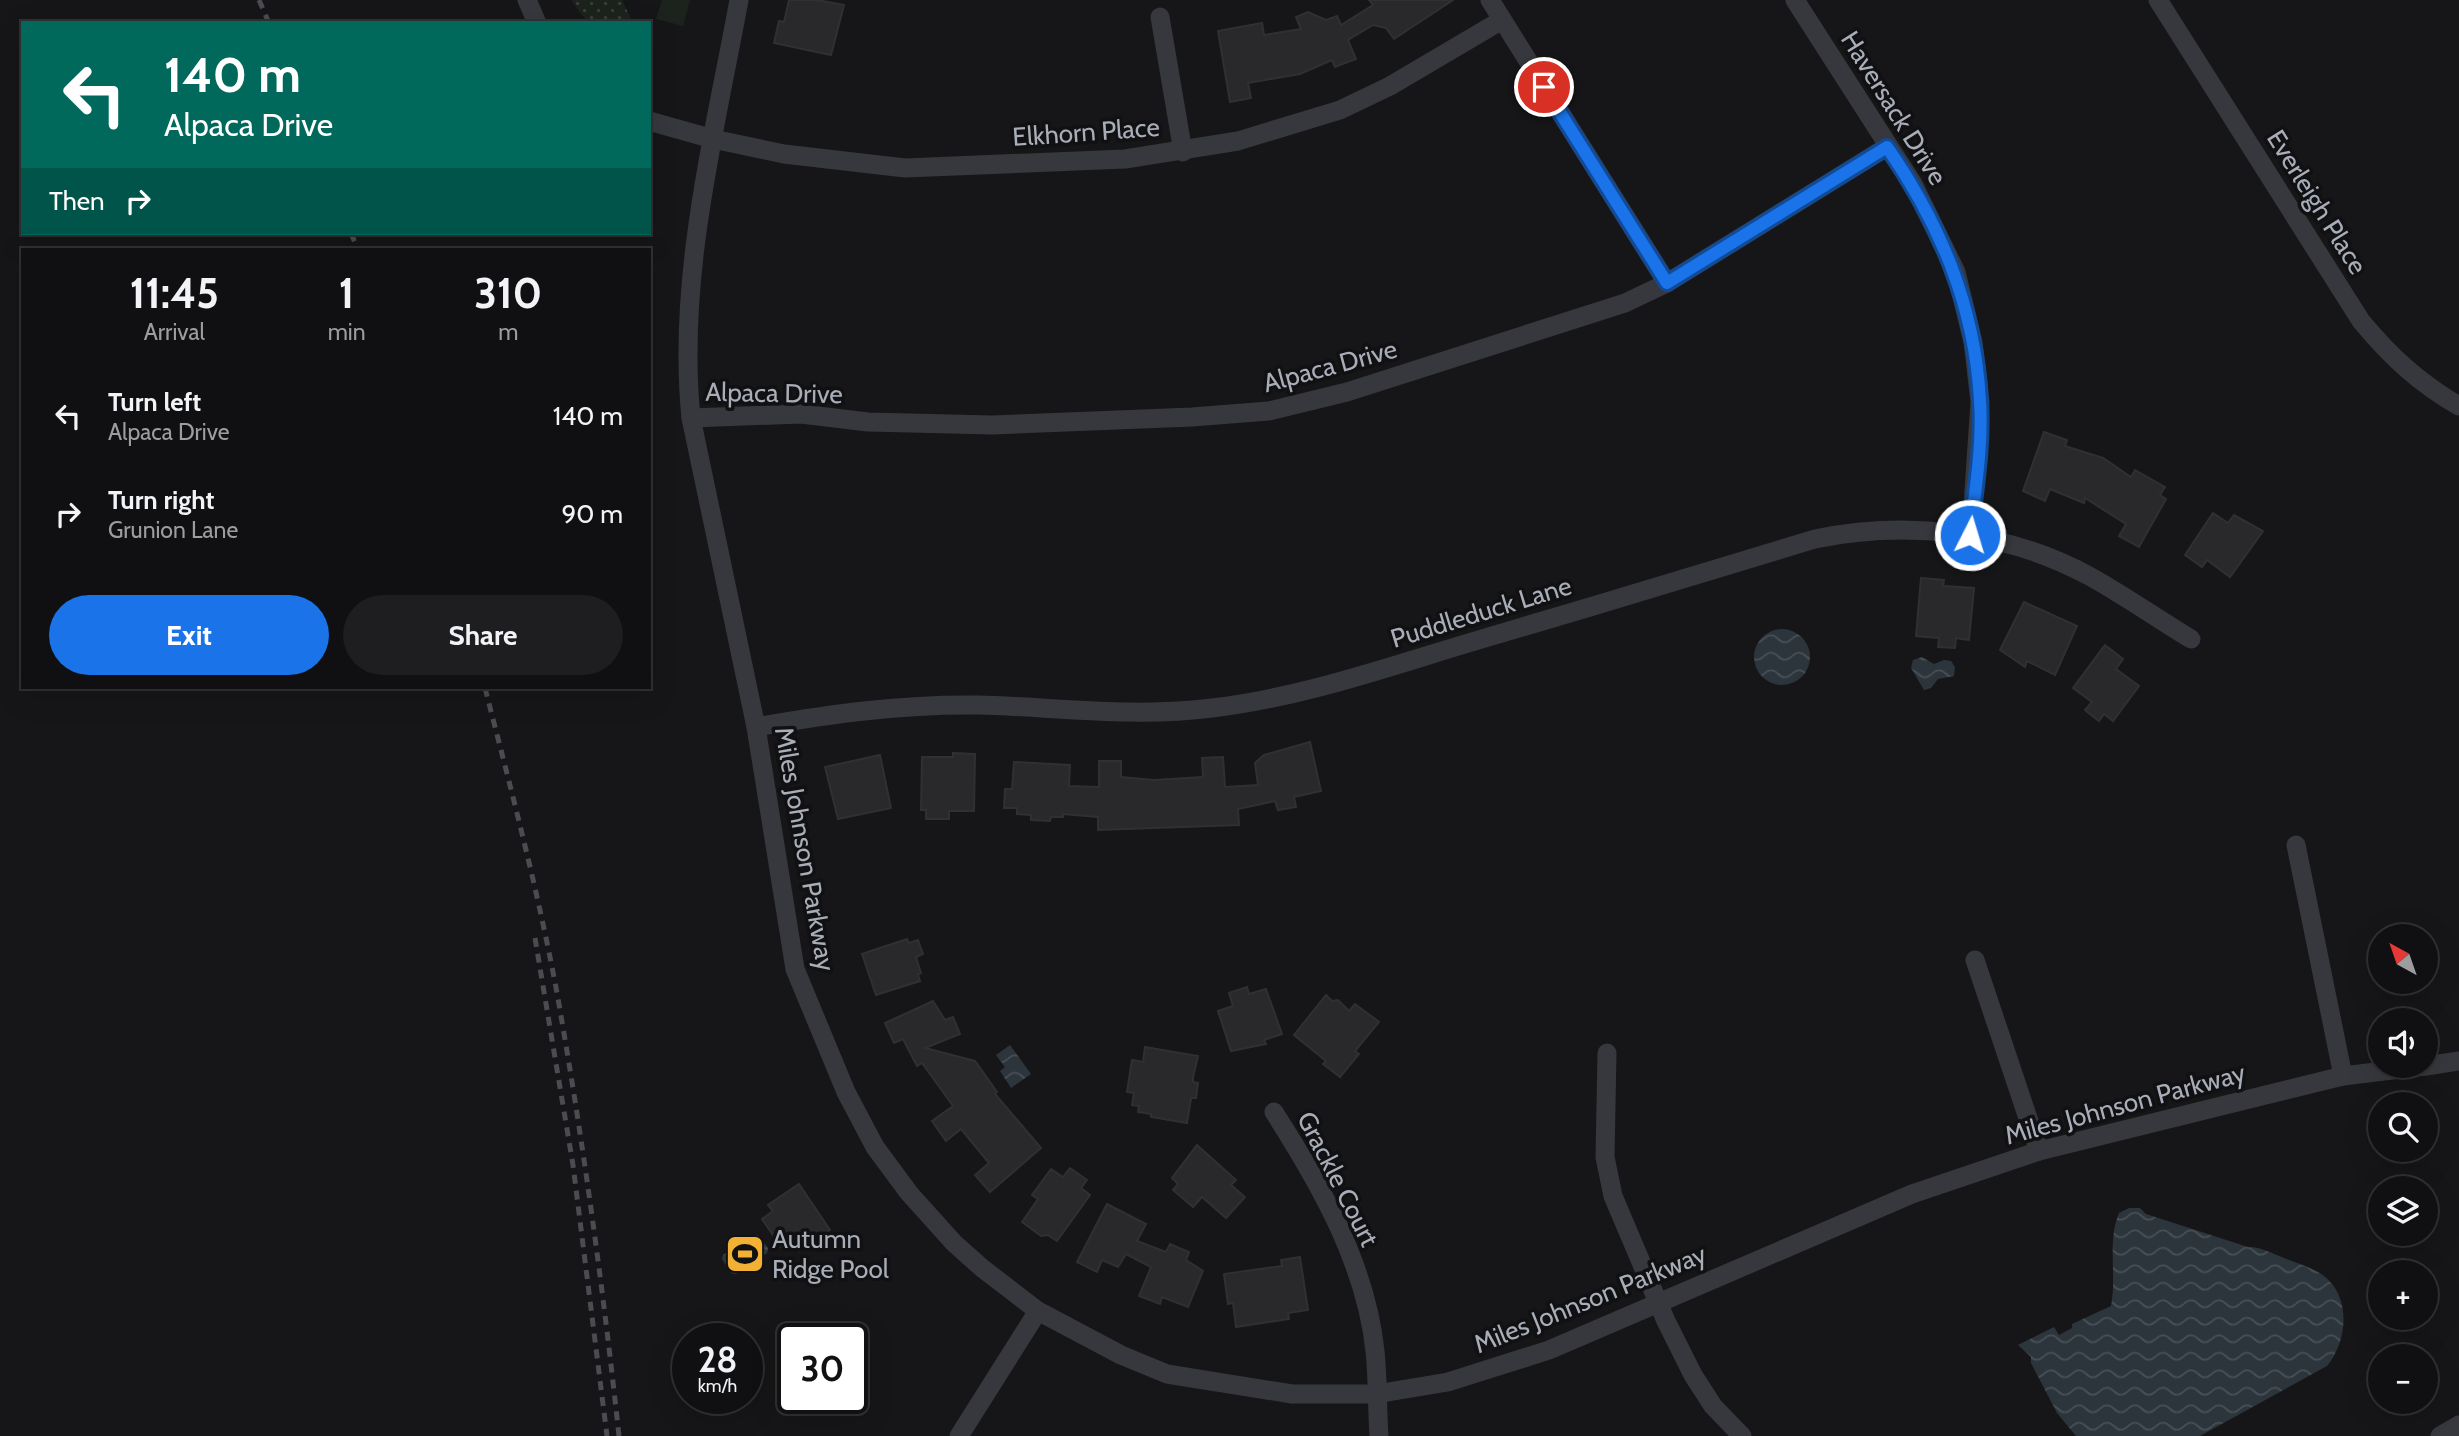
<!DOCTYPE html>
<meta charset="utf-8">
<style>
body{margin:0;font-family:Cabin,sans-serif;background:#1e1e20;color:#f1f3f6;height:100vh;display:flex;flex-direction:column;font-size:26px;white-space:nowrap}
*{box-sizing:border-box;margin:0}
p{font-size:23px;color:#9c9d9f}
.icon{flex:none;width:38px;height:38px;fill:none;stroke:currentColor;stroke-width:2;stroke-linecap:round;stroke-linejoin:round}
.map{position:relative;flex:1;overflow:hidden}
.side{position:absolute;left:21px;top:248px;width:630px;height:441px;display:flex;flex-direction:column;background:#101012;border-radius:0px;box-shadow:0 7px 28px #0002,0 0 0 2px #303032}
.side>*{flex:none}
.banner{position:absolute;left:21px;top:21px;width:630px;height:214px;border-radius:0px;box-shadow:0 7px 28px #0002,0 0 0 2px #303032;background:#00695c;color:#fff;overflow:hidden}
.needle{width:46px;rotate:320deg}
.fabs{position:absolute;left:2368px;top:924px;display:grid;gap:14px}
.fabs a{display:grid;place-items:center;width:70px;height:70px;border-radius:50%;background:#101012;box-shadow:0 7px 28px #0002,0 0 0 2px #303032;font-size:35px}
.speed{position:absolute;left:672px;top:1323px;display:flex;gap:14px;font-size:35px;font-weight:700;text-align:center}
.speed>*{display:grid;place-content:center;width:91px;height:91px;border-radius:50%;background:#101012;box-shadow:0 7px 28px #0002,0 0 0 2px #303032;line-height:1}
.speed small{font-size:18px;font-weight:400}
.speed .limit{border:4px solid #111;border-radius:10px;background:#fff;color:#111}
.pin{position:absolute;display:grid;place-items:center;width:60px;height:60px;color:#fff;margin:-30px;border:4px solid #fff;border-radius:50%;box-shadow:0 2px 7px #0007}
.me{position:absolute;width:77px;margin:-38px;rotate:5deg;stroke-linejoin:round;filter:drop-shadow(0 0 5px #0008)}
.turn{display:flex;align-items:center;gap:24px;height:147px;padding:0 28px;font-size:32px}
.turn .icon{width:91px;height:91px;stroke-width:2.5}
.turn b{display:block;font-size:49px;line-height:60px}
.then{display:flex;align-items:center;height:66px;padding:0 28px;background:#0003;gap:14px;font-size:26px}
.eta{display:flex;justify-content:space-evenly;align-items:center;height:119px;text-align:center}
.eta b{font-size:42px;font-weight:800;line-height:49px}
.button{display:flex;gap:14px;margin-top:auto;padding:14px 28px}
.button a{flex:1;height:80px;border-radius:42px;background:#1a73e8;color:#fff;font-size:28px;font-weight:800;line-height:80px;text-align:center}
.button a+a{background:#1e1e20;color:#f1f3f6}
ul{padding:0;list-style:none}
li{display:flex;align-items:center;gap:21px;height:98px;padding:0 28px}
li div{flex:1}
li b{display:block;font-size:26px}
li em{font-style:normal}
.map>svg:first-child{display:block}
.park{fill:url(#park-dots)}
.pitch{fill:#1c231d}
.water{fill:url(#water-waves)}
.building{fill:#29292c;stroke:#303034;stroke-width:2}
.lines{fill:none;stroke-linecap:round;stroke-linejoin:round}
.street{stroke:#37383d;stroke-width:19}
.rail{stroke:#4a4c52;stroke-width:5;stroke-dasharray:9 7;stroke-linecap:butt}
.route-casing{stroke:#114b97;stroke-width:18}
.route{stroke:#1a73e8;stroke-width:12}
.labels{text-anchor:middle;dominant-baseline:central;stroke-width:7;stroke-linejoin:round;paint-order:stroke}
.street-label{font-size:26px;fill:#a8adb8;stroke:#111113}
.poi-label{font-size:26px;fill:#a8adb8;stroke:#111113;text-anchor:start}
</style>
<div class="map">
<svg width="2459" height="1436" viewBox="0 0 2459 1436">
<defs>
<pattern id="park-dots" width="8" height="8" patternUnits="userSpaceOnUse" patternTransform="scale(1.75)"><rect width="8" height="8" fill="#1c231d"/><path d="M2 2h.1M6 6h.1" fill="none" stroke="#3a403c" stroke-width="1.8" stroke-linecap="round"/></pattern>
<pattern id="water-waves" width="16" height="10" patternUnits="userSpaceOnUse" patternTransform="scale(1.75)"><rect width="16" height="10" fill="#2c353c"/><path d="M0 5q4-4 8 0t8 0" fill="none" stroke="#485056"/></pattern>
</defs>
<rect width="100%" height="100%" fill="#161618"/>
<polygon class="park" points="571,0 622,0 631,19 628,23 588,23"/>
<polygon class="pitch" points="662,0 690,0 683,26 656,19"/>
<g class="water">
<circle cx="1782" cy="657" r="28"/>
<polygon points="1922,657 1934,664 1944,660 1951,661 1955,667 1954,676 1938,679 1931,688 1924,690 1911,668 1913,660"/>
<polygon points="1010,1045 1031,1074 1011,1088 1000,1071 1005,1067 996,1055"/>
<path d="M 2129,1208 L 2140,1208 L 2146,1214 L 2248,1247 C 2262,1247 2271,1253 2284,1258 C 2296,1263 2314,1268 2324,1276 C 2352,1298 2347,1342 2327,1366 L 2200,1436 L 2076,1436 L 2057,1413 L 2031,1363 L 2031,1357 L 2018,1345 L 2054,1327 L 2059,1335 L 2072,1328 L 2072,1324 L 2111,1306 C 2117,1276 2107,1241 2119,1213 Z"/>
<polygon points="754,1235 758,1235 768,1248 767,1253 736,1274 731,1273 722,1259 723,1255"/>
</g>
<g class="building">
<polygon points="789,0 817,0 844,5 831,55 774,43 779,21 784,22"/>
<polygon points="1369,0 1453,0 1394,39 1386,28 1373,25 1348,40 1356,59 1335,67 1332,60 1300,74 1248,83 1251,98 1230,102 1218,31 1262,23 1264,35 1301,29 1296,17 1308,12 1326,20 1337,16 1341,25 1373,5"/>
<polygon points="2044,432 2067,440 2065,446 2103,458 2131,477 2135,470 2165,487 2160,495 2166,499 2139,547 2119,536 2126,524 2085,498 2084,503 2050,489 2045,501 2023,491"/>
<polygon points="2213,513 2228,523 2234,515 2263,531 2230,577 2207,560 2202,567 2185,555"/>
<polygon points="1921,578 1944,580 1943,586 1974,588 1969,640 1956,638 1955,648 1938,647 1939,638 1916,636"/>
<polygon points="2024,602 2077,626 2055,675 2027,661 2025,667 2000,650"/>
<polygon points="2105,645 2123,659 2116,669 2139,686 2113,721 2104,714 2099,721 2085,710 2092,702 2073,688"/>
<polygon points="1310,742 1321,791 1294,797 1296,807 1278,810 1275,801 1238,809 1239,825 1098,830 1098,817 1063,814 1063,817 1051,817 1050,821 1031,820 1031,815 1017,814 1017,808 1004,808 1005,789 1012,789 1014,762 1070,765 1069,786 1099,787 1099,761 1121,761 1121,777 1154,780 1203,777 1202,758 1223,757 1225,787 1258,785 1255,763 1264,755"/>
<polygon points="953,753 975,754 974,811 949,811 949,819 926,819 926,810 921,810 922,757 953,757"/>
<polygon points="880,755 891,808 838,819 825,767"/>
<polygon points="907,939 909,943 918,940 923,954 916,957 921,973 918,975 920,981 876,995 862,954"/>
<polygon points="1247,987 1249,994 1266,989 1282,1034 1264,1040 1266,1044 1231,1051 1218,1011 1233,1006 1229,993"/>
<polygon points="1326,995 1332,1001 1338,1000 1349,1011 1355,1004 1379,1022 1355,1051 1359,1054 1340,1077 1323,1064 1326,1061 1294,1035"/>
<polygon points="933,1001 945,1020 953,1017 960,1034 925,1048 975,1061 997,1092 995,1094 1041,1148 990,1192 975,1175 989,1163 961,1129 946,1141 932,1121 953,1106 922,1063 917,1066 903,1039 894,1043 885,1023"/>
<polygon points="1145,1047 1198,1056 1193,1077 1193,1082 1198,1083 1196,1098 1191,1098 1187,1123 1151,1117 1151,1114 1138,1112 1139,1106 1132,1105 1134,1093 1127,1092 1132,1060 1143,1062"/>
<polygon points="1197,1145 1236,1180 1231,1185 1245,1197 1226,1218 1202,1197 1193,1207 1173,1190 1178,1184 1172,1178"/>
<polygon points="1070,1168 1087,1180 1081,1188 1090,1195 1057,1241 1048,1235 1041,1236 1022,1222 1038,1199 1032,1195 1051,1169 1063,1177"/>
<polygon points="799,1184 830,1230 799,1251 791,1240 781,1247 762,1219 773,1211 768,1205"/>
<polygon points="1107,1204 1146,1224 1137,1241 1166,1252 1170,1244 1189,1252 1186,1260 1203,1271 1188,1307 1162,1297 1160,1304 1139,1296 1151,1267 1126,1254 1118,1267 1102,1260 1097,1272 1077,1262"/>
<polygon points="1300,1257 1308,1310 1288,1313 1289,1319 1236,1327 1233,1303 1228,1304 1224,1274 1282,1266 1281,1260"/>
</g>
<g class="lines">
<g class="street">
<polyline points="527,0 537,23"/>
<path d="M 739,0 C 714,137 677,278 691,418 L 756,727 L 795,969 L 846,1092 L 875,1147 L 909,1193 L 954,1243 L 982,1268 L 1038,1311 L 1121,1355 L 1167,1374 L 1292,1394 L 1376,1394 L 1448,1382 L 1549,1350 L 1912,1194 L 2039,1151 L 2343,1076 L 2425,1066"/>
<polyline points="1490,0 1667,283"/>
<polyline points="1795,0 1913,184 1956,272 1973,342 1980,402 1971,535"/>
<path d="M 2158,0 L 2361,321 C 2390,356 2419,383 2459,406"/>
<polyline points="1160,17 1183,152"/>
<polyline points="649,121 713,139 784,154 905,168 1125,159 1238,141 1340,110 1390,86 1502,20"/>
<polyline points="691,418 801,414 868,422 992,425 1192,417 1269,411 1347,392 1625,303 1667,283 1887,147"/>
<path d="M 756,727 C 830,714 902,704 978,705 C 1056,707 1134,718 1212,708 C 1298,698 1382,669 1465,644 C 1582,610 1698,574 1815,539 C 1907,520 2007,531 2091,577 C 2125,596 2158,619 2191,639"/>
<polyline points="2296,845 2343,1076"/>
<polyline points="1975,960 2039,1151"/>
<polyline points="1607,1053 1605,1157 1613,1196 1666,1321 1693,1375 1713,1406 1742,1436"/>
<polyline points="2426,1066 2459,1061"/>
<path d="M 1274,1112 C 1320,1184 1366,1264 1375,1351 C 1378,1379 1377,1408 1379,1436"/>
<polyline points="959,1436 1038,1311"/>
<polyline points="2440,1436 2459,1425"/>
</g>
<g class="rail">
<polyline points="259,0 269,23"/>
<polyline points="351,233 358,250"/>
<path d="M 485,688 C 511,789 538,891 557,993 C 583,1140 603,1288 619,1436"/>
<polyline points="535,938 573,1165 607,1436"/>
</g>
</g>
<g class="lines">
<g class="route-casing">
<path id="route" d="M 1544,87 L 1667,283 L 1887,147 C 1940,224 1975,306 1980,401 C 1983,445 1975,491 1970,535"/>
</g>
<use href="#route" class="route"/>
</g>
<defs>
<g id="stadium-square" transform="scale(2.0125)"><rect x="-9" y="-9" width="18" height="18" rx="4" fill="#f2b134" stroke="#111113"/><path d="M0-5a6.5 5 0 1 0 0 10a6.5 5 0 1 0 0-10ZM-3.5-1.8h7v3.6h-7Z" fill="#111"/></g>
</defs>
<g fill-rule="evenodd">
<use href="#stadium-square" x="745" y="1254"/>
</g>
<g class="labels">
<g class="street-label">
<text transform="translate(1894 108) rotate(58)">Haversack Drive</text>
<text transform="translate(1086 132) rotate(-4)">Elkhorn Place</text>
<text transform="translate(2317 202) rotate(58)">Everleigh Place</text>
<text transform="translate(1330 366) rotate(-15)">Alpaca Drive</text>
<text transform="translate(774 393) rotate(1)">Alpaca Drive</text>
<text transform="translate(1481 612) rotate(-17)">Puddleduck Lane</text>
<text transform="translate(805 849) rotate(80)">Miles Johnson Parkway</text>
<text transform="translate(2125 1104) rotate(-15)">Miles Johnson Parkway</text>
<text transform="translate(1338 1179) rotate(63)">Grackle Court</text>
<text transform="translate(1590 1299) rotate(-22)">Miles Johnson Parkway</text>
</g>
<g class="poi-label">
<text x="772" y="1239">Autumn<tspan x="772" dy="30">Ridge Pool</tspan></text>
</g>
</g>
</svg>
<div class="fabs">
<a><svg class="needle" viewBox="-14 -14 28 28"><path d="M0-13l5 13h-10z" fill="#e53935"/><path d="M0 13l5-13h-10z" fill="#9c9d9f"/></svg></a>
<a><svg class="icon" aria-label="sound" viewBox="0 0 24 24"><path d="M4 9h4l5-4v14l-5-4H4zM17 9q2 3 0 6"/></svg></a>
<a><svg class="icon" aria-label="search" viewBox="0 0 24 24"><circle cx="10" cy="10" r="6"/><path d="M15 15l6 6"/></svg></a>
<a><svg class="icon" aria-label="layers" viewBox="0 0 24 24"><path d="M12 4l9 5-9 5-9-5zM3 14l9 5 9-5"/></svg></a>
<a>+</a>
<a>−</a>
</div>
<div class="speed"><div>28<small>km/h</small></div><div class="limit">30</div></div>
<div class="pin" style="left:1544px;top:87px;background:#d93025"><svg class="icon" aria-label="arrive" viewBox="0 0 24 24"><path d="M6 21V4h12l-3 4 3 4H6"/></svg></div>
<svg class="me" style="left:1970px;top:535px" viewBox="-20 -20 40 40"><circle r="17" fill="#1a73e8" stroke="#fff" stroke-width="3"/><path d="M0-11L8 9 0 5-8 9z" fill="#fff"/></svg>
<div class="banner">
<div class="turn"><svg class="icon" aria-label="left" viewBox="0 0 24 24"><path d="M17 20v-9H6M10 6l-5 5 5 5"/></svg><div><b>140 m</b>Alpaca Drive</div></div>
<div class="then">Then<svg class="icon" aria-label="right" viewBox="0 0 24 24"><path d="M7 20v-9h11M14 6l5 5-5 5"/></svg></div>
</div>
<section class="side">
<div class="eta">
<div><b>11:45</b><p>Arrival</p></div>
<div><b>1</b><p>min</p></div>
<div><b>310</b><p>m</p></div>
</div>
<ul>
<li><svg class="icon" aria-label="left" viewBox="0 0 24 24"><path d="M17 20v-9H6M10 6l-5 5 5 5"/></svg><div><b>Turn left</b><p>Alpaca Drive</p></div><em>140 m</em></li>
<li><svg class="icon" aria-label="right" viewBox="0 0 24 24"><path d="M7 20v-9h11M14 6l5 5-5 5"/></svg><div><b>Turn right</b><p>Grunion Lane</p></div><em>90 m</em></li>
</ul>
<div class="button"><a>Exit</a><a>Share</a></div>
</section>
</div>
